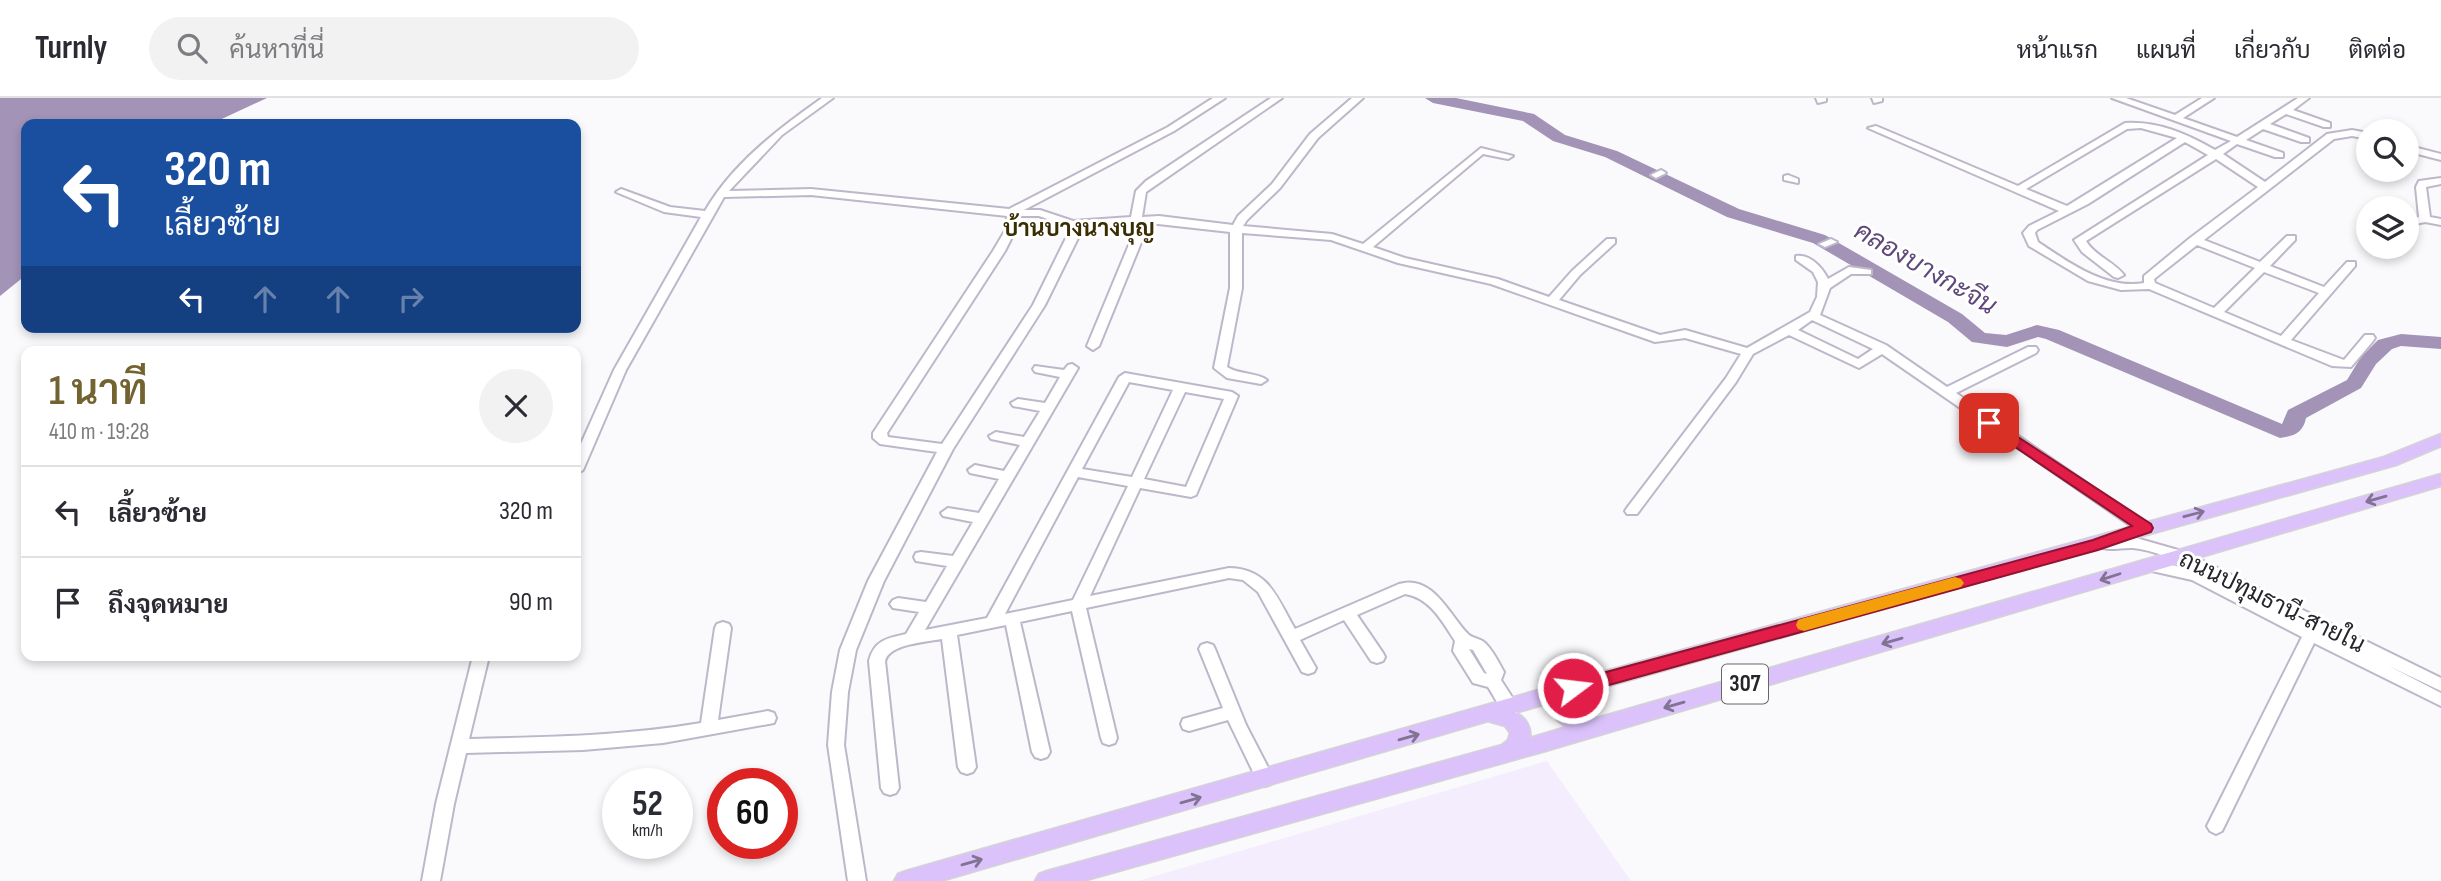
<!DOCTYPE html>
<html lang="th">
<meta charset="utf-8">
<style>
body{margin:0;font-family:"Sofia Sans Condensed",Sarabun,sans-serif;background:#f2f2f3;color:#2b2b33;height:100vh;display:flex;flex-direction:column;font-size:26px;white-space:nowrap}
*{box-sizing:border-box;margin:0}
p{font-size:23px;color:#7c7c81}
.icon{flex:none;width:38px;height:38px;fill:none;stroke:currentColor;stroke-width:2;stroke-linecap:round;stroke-linejoin:round}
.map{position:relative;flex:1;overflow:hidden}
.sheet{position:absolute;left:21px;top:248px;width:560px;height:315px;display:flex;flex-direction:column;background:#fff;border-radius:14px;box-shadow:0 4px 10px #0003}
.sheet>*{flex:none}
.hud{position:absolute;left:21px;top:21px;width:560px;height:214px;border-radius:14px;box-shadow:0 4px 10px #0003;background:#1a4fa0;color:#fff;overflow:hidden}
.fabs{position:absolute;left:2356px;top:21px;display:grid;gap:14px}
.fabs a{display:grid;place-items:center;width:63px;height:63px;border-radius:50%;background:#fff;box-shadow:0 4px 10px #0003;font-size:35px}
.speed{position:absolute;left:602px;top:670px;display:flex;gap:14px;font-size:35px;font-weight:700;text-align:center}
.speed>*{display:grid;place-content:center;width:91px;height:91px;border-radius:50%;background:#fff;box-shadow:0 4px 10px #0003;line-height:1}
.speed small{font-size:18px;font-weight:400}
.speed .limit{border:10px solid #d22;background:#fff;color:#111}
.pin{position:absolute;display:grid;place-items:center;width:60px;height:60px;color:#fff;margin:-30px;border-radius:14px;box-shadow:0 4px 10px #0006}
.me{position:absolute;width:77px;margin:-38px;rotate:75deg;stroke-linejoin:round;filter:drop-shadow(0 0 5px #0008)}
.turn{display:flex;align-items:center;gap:24px;height:147px;padding:0 28px;font-size:32px}
.turn .icon{width:91px;height:91px;stroke-width:2.5}
.turn b{display:block;font-size:49px;line-height:60px}
.lanes{display:flex;align-items:center;height:66px;padding:0 28px;background:#0003;justify-content:center;gap:35px;direction:ltr}
.lanes .off{opacity:.35}
.round{display:grid;place-items:center;flex:none;width:74px;height:74px;border-radius:37px;background:#f2f2f3}
.headline{display:flex;align-items:center;justify-content:space-between;height:119px;padding:0 28px}
h1{font-size:42px;font-weight:600;line-height:52px;color:#726330}
ul{padding:0;list-style:none}
li{display:flex;align-items:center;gap:21px;height:91px;padding:0 28px;border-top:2px solid #e1e1e2}
li div{flex:1}
li b{display:block;font-size:26px}
li em{font-style:normal}
header{display:flex;align-items:center;gap:42px;box-sizing:border-box;height:98px;padding:0 35px;background:#fff;border-bottom:2px solid #e1e1e2}
header strong{font-size:33px}
nav{display:flex;gap:38px;margin-inline-start:auto;font-size:24px}
.search{width:490px;height:63px;background:#f2f2f3;display:flex;align-items:center;gap:18px;box-sizing:border-box;padding:0 24px;border-radius:38px;color:#7c7c81;font-size:26px}
.map>svg:first-child{display:block}
.built{fill:#f3edfd}
.water{fill:#a293b7}
.lines{fill:none;stroke-linecap:round;stroke-linejoin:round}
.river{fill:#a293b7;fill-rule:evenodd}
.minor-casing{stroke:#beb7c9;stroke-width:4}
.major-casing{stroke:#d4d3d5;stroke-width:3}
.minor{fill:#fff;fill-rule:evenodd}
.major{fill:#dbc2fb;fill-rule:evenodd}
.oneway{stroke:#817393}
.route{fill:#e11d48;stroke:#92132f;stroke-width:2}
.slow{fill:#f59e0b}
.labels{text-anchor:middle;dominant-baseline:central;stroke-width:6;stroke-linejoin:round;paint-order:stroke}
.far-quarter-label{font-size:23px;font-weight:bold;fill:#392d02;stroke:#fff}
.shield{fill:#fff;stroke:#68666b;stroke-width:2}
.shield-label{font-size:23px;font-weight:bold;fill:#27242b}
.street-label{font-size:24px;fill:#27242b;stroke:#fff}
.water-label{font-size:26px;font-style:italic;fill:#5f497b;stroke:#fff}
</style>
<header>
<strong>Turnly</strong>
<div class="search"><svg class="icon" aria-label="search" viewBox="0 0 24 24"><circle cx="10" cy="10" r="6"/><path d="M15 15l6 6"/></svg>ค้นหาที่นี่</div>
<nav><a>หน้าแรก</a><a>แผนที่</a><a>เกี่ยวกับ</a><a>ติดต่อ</a></nav>
</header>
<div class="map">
<svg width="2441" height="783" viewBox="0 0 2441 783">
<rect width="100%" height="100%" fill="#faf9fc"/>
<polygon class="built" points="1547,663 1631,783 1138,783"/>
<polygon class="water" points="0,0 267,0 211,26 26,26 26,177 0,198"/>
<g class="lines">
<path class="river" d="M 1425,0 L 1456,0 L 1534,16 L 1565,37 L 1617,53 L 1739,111 L 1825,137 L 1962,216 L 1985,235 L 2006,237 L 2037,227 L 2059,232 L 2282,326 L 2288,312 L 2347,282 L 2361,259 L 2378,242 L 2401,236 L 2441,239 L 2441,251 L 2401,248 L 2392,251 L 2376,266 L 2361,290 L 2306,320 C 2303,335 2294,338 2280,340 L 2046,241 L 2038,239 L 2007,249 L 1972,244 L 1948,224 L 1813,145 L 1727,119 L 1605,59 L 1553,43 L 1523,23 L 1433,5 Z"/>
<g class="minor-casing">
<g id="minor">
<path d="M 822,0 L 833,0 L 782,37 L 729,93 L 811,91 L 1009,111 L 1168,29 L 1213,0 L 1225,0 L 1174,33 L 1024,112 L 1040,112 L 1073,123 L 1131,119 L 1136,93 L 1146,83 L 1271,0 L 1282,0 L 1146,94 L 1142,119 L 1159,118 L 1233,127 L 1238,118 L 1272,86 L 1310,36 L 1352,0 L 1363,0 L 1318,40 L 1280,90 L 1247,122 L 1243,128 L 1332,136 L 1363,146 L 1481,50 L 1513,58 L 1508,61 L 1483,56 L 1373,149 L 1405,160 L 1498,181 L 1549,199 L 1572,173 L 1607,141 L 1615,141 L 1615,145 L 1580,177 L 1559,202 L 1660,237 L 1685,232 L 1747,250 L 1810,214 L 1817,199 L 1818,184 L 1813,174 L 1796,162 L 1796,158 C 1810,156 1822,169 1828,181 L 1849,169 L 1871,172 L 1871,176 L 1851,176 L 1830,190 L 1820,217 L 1886,247 L 1947,289 L 2028,249 L 2036,249 L 2038,252 L 2036,255 L 1956,295 L 2152,430 L 2150,434 L 2140,434 L 1882,256 L 1859,270 L 1789,237 L 1753,256 L 1736,284 L 1637,416 L 1627,416 L 1625,413 L 1627,410 L 1726,280 L 1741,256 L 1685,240 L 1655,244 L 1491,186 L 1398,165 L 1331,142 L 1242,135 L 1242,190 L 1227,269 C 1239,277 1256,274 1267,282 L 1261,286 L 1227,280 L 1214,270 L 1230,190 L 1230,134 L 1149,125 L 1099,248 L 1093,252 L 1087,248 L 1138,125 L 1079,129 L 1081,134 L 1045,207 L 953,351 L 884,483 L 856,552 L 848,594 L 844,647 L 866,783 L 848,783 L 828,647 L 832,594 L 840,552 L 868,483 L 937,354 L 880,346 L 873,340 L 873,335 L 993,153 L 1006,131 L 1007,118 L 811,97 L 724,99 L 626,272 L 583,372 L 576,376 L 576,357 L 614,272 L 701,119 L 664,114 L 616,94 L 621,91 L 670,109 L 705,113 C 732,66 778,31 822,0 ZM 1018,118 L 1039,118 L 1067,128 L 1069,134 L 1033,207 L 942,346 L 888,339 L 887,335 L 1005,153 L 1016,131 ZM 1812,222 L 1873,251 L 1858,261 L 1798,232 Z"/>
<polygon points="1816,0 1826,0 1826,3 1818,5"/>
<polygon points="1872,0 1882,0 1882,3 1874,5"/>
<path d="M 2112,0 L 2126,0 L 2175,17 L 2202,0 L 2214,0 L 2183,20 L 2237,39 L 2298,0 L 2309,0 L 2293,12 L 2330,25 L 2330,29 L 2324,29 L 2286,16 L 2270,26 L 2309,40 L 2309,44 L 2301,44 L 2263,31 L 2246,42 L 2283,55 L 2283,59 L 2275,59 L 2237,46 L 2223,56 L 2265,84 L 2327,36 L 2352,32 L 2368,35 L 2368,41 L 2352,38 L 2334,41 L 2204,142 L 2260,164 L 2287,138 L 2295,138 L 2295,142 L 2270,168 L 2324,189 L 2347,164 L 2355,164 L 2355,168 L 2291,242 L 2344,262 L 2365,237 L 2373,237 L 2375,240 L 2373,243 L 2351,269 L 2332,268 L 2149,191 L 2121,192 L 2088,183 L 2029,148 L 2023,135 L 2029,128 L 2059,113 L 1868,30 L 1876,28 L 2018,88 L 2125,25 C 2158,23 2187,36 2215,52 L 2231,43 ZM 2141,30 L 2177,40 L 2067,108 L 2026,91 L 2127,31 ZM 2185,44 L 2208,57 L 2074,142 L 2082,154 L 2114,179 L 2118,180 L 2124,177 C 2113,163 2095,158 2086,143 L 2216,61 L 2258,89 L 2190,140 L 2144,178 L 2144,185 C 2106,192 2068,164 2038,144 L 2035,135 L 2037,132 L 2088,106 ZM 2197,147 L 2255,170 L 2214,210 L 2155,185 L 2154,181 ZM 2264,174 L 2319,195 L 2281,238 L 2224,214 Z"/>
<polygon points="2406,47 2441,56 2441,62 2406,53"/>
<polygon points="1661,72 1666,75 1656,80 1651,77"/>
<polygon points="1788,77 1798,81 1798,85 1784,82 1784,78"/>
<polygon points="2441,80 2441,86 2426,89 2430,119 2441,121 2441,127 2425,124 2406,128 2406,122 2419,119 2416,89 2419,83"/>
<polygon points="1831,141 1837,144 1825,149 1819,146"/>
<path d="M 1072,266 L 1078,270 L 925,532 L 987,520 L 1119,279 L 1125,275 L 1232,294 L 1238,298 L 1196,397 L 1191,399 L 1140,390 L 1090,498 L 1229,470 C 1270,471 1277,501 1295,531 L 1399,486 C 1432,476 1449,516 1467,535 C 1472,541 1481,540 1486,546 C 1493,553 1499,565 1504,574 L 1501,582 L 1519,610 L 1517,615 C 1502,619 1495,599 1488,589 L 1473,585 L 1453,553 L 1455,543 C 1442,523 1430,500 1405,496 L 1357,517 L 1383,555 L 1385,559 L 1383,563 L 1377,565 L 1371,563 L 1344,522 L 1300,542 L 1316,570 L 1314,574 L 1308,576 L 1302,574 L 1258,494 L 1243,482 L 1229,480 L 1086,510 L 1117,640 L 1115,645 L 1109,647 L 1103,645 L 1101,640 L 1072,513 L 1020,524 L 1050,654 L 1047,659 L 1041,661 L 1035,659 L 1032,654 L 1006,527 L 957,537 L 976,669 L 973,674 L 967,676 L 961,674 L 958,669 L 942,541 C 926,544 889,546 885,563 L 899,690 L 896,695 L 890,697 L 884,695 L 881,690 L 869,563 C 874,542 888,540 906,536 L 919,514 L 893,510 L 890,506 L 893,502 L 898,500 L 926,504 L 947,468 L 916,463 L 914,459 L 916,455 L 921,454 L 953,458 L 973,424 L 943,418 L 941,415 L 948,410 L 979,415 L 999,381 L 970,375 L 968,372 L 975,367 L 1004,373 L 1020,347 L 991,341 L 989,338 L 996,334 L 1024,339 L 1040,313 L 1013,308 L 1011,305 L 1018,301 L 1045,305 L 1060,279 L 1035,274 L 1033,271 L 1035,268 L 1064,272 L 1068,267 ZM 1129,284 L 1173,292 L 1132,379 L 1082,371 ZM 1185,294 L 1224,301 L 1186,389 L 1144,381 ZM 1078,379 L 1128,388 L 1073,502 L 1005,516 ZM 1469,551 L 1473,552 L 1487,576 L 1484,575 Z"/>
<path d="M 2136,440 L 2185,454 L 2441,580 L 2441,593 L 2389,568 L 2441,595 L 2441,608 L 2314,545 L 2222,733 L 2216,736 L 2210,733 L 2207,728 L 2302,539 L 2192,482 L 2143,471 L 2141,467 L 2143,463 L 2148,462 L 2198,473 C 2179,464 2155,452 2133,450 C 2121,449 2104,455 2096,446 L 2103,441 Z"/>
<path d="M 723,524 L 729,526 L 731,530 L 718,622 L 768,613 L 774,615 L 776,620 L 774,625 L 663,645 L 583,652 L 466,655 L 454,706 L 440,783 L 422,783 L 436,706 L 473,558 L 489,558 L 469,641 C 547,639 624,638 701,625 L 715,530 L 717,526 Z"/>
<polygon points="1207,545 1213,547 1215,551 1246,627 1274,681 1271,686 1265,688 1259,686 1228,622 1189,633 1183,631 1181,626 1183,621 1223,610 1199,551 1201,547"/>
</g>
</g>
<g class="major-casing">
<path id="major" d="M 2441,336 L 2441,348 L 2396,367 L 1580,596 L 1570,607 L 1578,617 L 1597,620 L 2441,376 L 2441,388 L 1542,654 L 1083,783 L 1035,783 L 1039,776 L 1047,773 L 1502,647 L 1508,642 L 1510,635 L 1505,628 L 1488,623 L 941,783 L 894,783 L 898,776 L 906,773 L 1573,582 L 2384,359 ZM 1549,605 L 1557,622 L 1566,629 L 1530,640 C 1532,630 1525,618 1515,615 Z"/>
</g>
<use href="#minor" class="minor"/>
<use href="#major" class="major"/>
</g>
<defs><path id="oneway-shaft" d="M-6 0H5M1.5-3L5.5 0L1.5 3" fill="none" stroke-width="1.6" stroke-linecap="round" stroke-linejoin="round" transform="scale(1.75)"/></defs>
<g class="oneway">
<use href="#oneway-shaft" transform="translate(2376 401) rotate(164)"/>
<use href="#oneway-shaft" transform="translate(2194 416) rotate(-15)"/>
<use href="#oneway-shaft" transform="translate(2110 479) rotate(162)"/>
<use href="#oneway-shaft" transform="translate(1892 543) rotate(164)"/>
<use href="#oneway-shaft" transform="translate(1674 607) rotate(164)"/>
<use href="#oneway-shaft" transform="translate(1409 639) rotate(-16)"/>
<use href="#oneway-shaft" transform="translate(1191 702) rotate(-16)"/>
<use href="#oneway-shaft" transform="translate(972 764) rotate(-16)"/>
</g>
<polygon class="route" points="1989,320 2151,426 2153,430 2151,434 2098,452 1573,597 1567,595 1564,590 1567,585 1573,583 2093,442 2132,428 1984,328 1982,325 1984,321"/>
<polygon class="slow" points="1955,479 1961,481 1964,485 1961,489 1804,533 1798,531 1796,527 1798,522 1804,520"/>
<g class="labels">
<g class="far-quarter-label">
<text x="1079" y="131">บ้านบางนางบุญ</text>
</g>
<rect class="shield" x="1722" y="566.5" width="46" height="39" rx="5"/>
<g class="shield-label">
<text x="1745" y="586">307</text>
</g>
<g class="street-label">
<text transform="translate(2272 504) rotate(26)">ถนนปทุมธานี-สายใน</text>
</g>
<g class="water-label">
<text transform="translate(1925 171) rotate(30)">คลองบางกะจีน</text>
</g>
</g>
</svg>
<div class="fabs">
<a><svg class="icon" aria-label="search" viewBox="0 0 24 24"><circle cx="10" cy="10" r="6"/><path d="M15 15l6 6"/></svg></a>
<a><svg class="icon" aria-label="layers" viewBox="0 0 24 24"><path d="M12 4l9 5-9 5-9-5zM3 14l9 5 9-5"/></svg></a>
</div>
<div class="speed"><div>52<small>km/h</small></div><div class="limit">60</div></div>
<div class="pin" style="left:1989px;top:325px;background:#d93025"><svg class="icon" aria-label="arrive" viewBox="0 0 24 24"><path d="M6 21V4h12l-3 4 3 4H6"/></svg></div>
<svg class="me" style="left:1573px;top:590px" viewBox="-20 -20 40 40"><circle r="17" fill="#e11d48" stroke="#fff" stroke-width="3"/><path d="M0-11L8 9 0 5-8 9z" fill="#fff"/></svg>
<div class="hud">
<div class="turn"><svg class="icon" aria-label="left" viewBox="0 0 24 24"><path d="M17 20v-9H6M10 6l-5 5 5 5"/></svg><div><b>320 m</b>เลี้ยวซ้าย</div></div>
<div class="lanes"><svg class="icon" aria-label="left" viewBox="0 0 24 24"><path d="M17 20v-9H6M10 6l-5 5 5 5"/></svg><svg class="icon off" aria-label="ahead" viewBox="0 0 24 24"><path d="M12 20V5M6 11l6-6 6 6"/></svg><svg class="icon off" aria-label="ahead" viewBox="0 0 24 24"><path d="M12 20V5M6 11l6-6 6 6"/></svg><svg class="icon off" aria-label="right" viewBox="0 0 24 24"><path d="M7 20v-9h11M14 6l5 5-5 5"/></svg></div>
</div>
<section class="sheet">
<div class="headline"><div><h1>1 นาที</h1><p>410 m · 19:28</p></div><a class="round"><svg class="icon" aria-label="close" viewBox="0 0 24 24"><path d="M6 6l12 12M18 6L6 18"/></svg></a></div>
<ul>
<li><svg class="icon" aria-label="left" viewBox="0 0 24 24"><path d="M17 20v-9H6M10 6l-5 5 5 5"/></svg><div><b>เลี้ยวซ้าย</b></div><em>320 m</em></li>
<li><svg class="icon" aria-label="arrive" viewBox="0 0 24 24"><path d="M6 21V4h12l-3 4 3 4H6"/></svg><div><b>ถึงจุดหมาย</b></div><em>90 m</em></li>
</ul>
</section>
</div>
